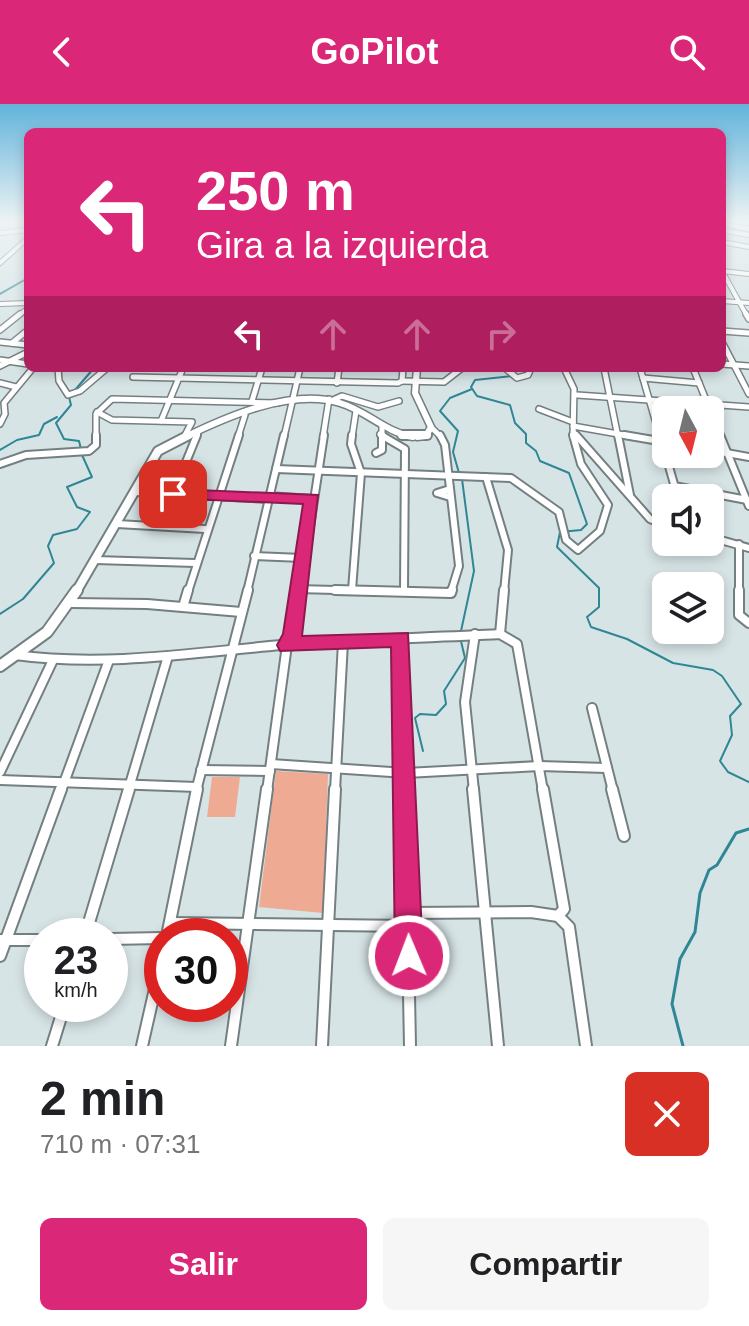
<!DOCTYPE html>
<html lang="es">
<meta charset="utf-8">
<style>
body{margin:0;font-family:Helvetica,sans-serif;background:#f6f6f6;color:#202124;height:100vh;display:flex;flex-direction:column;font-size:30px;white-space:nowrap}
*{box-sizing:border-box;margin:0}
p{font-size:26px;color:#757577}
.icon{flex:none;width:44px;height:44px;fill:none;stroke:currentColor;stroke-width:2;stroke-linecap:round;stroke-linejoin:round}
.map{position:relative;height:942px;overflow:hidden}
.side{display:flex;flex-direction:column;background:#fff;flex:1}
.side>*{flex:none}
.banner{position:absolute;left:24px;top:24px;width:702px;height:244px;border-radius:12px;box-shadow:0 4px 12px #0003;background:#db2777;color:#fff;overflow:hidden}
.needle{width:52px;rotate:173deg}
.buttons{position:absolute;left:652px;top:292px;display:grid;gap:16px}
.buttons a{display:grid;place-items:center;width:72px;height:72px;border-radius:12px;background:#fff;box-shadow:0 4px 12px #0003;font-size:40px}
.speed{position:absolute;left:24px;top:814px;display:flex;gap:16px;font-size:40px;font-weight:700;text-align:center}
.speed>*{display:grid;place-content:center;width:104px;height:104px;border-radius:50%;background:#fff;box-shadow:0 4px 12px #0003;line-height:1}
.speed small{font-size:20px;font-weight:400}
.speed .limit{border:12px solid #d22;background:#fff;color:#111}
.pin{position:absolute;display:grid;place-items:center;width:68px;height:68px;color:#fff;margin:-34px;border-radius:16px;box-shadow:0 4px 12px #0006}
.me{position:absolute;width:88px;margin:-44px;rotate:359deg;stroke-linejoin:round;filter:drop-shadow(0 0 6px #0008)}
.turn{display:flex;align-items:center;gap:28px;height:168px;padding:0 40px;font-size:36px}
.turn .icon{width:104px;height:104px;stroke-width:2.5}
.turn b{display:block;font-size:56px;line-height:68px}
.lanes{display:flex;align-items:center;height:76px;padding:0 40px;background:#0003;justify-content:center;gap:40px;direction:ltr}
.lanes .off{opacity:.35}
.round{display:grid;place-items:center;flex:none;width:84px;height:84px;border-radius:12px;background:#f6f6f6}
.overview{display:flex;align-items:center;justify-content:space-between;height:136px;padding:0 40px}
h1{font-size:48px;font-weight:700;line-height:60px}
.action{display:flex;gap:16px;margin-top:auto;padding:16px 40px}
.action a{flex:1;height:92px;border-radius:12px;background:#db2777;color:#fff;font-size:32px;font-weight:700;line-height:92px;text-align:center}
.action a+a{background:#f6f6f6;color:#202124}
header{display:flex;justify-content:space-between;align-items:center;height:104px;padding:0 40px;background:#db2777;color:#fff;font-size:36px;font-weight:700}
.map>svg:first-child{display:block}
.green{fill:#efaa94}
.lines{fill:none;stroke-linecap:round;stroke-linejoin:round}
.stream-far1{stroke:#2f8695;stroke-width:2}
.stream{stroke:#2f8695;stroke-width:3}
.street-far4-casing{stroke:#747f81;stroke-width:6}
.street-far3-casing{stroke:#747f81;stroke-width:8}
.street-far2-casing{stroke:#747f81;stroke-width:10}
.street-far1-casing{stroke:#747f81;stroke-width:12}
.street-casing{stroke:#747f81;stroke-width:14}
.secondary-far2-casing{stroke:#747f81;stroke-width:9}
.secondary-far1-casing{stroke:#747f81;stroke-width:12}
.secondary-casing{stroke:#747f81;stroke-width:14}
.street-far4{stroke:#fff;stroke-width:4}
.street-far3{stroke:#fff;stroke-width:5}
.street-far2{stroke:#fff;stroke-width:6}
.street-far1{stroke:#fff;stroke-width:8}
.street{stroke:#fff;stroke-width:10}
.secondary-far2{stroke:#fff;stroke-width:6}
.secondary-far1{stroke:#fff;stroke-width:8}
.secondary{stroke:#fff;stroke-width:10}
.route{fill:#db2777;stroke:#8e194d;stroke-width:2}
</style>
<header><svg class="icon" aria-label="back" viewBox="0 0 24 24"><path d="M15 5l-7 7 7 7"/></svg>GoPilot<svg class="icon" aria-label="search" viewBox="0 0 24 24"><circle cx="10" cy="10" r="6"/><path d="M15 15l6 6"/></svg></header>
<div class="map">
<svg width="749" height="942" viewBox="0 0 749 942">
<rect width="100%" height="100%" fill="#d7e4e6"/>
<g class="green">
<polygon points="276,667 328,670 323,809 259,803"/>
<polygon points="212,673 240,673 235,713 207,713"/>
</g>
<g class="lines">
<g class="stream-far1">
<polyline points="0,190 28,174"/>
<polyline points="517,264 512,272 475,276 471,283 477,292 510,301 515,319 526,330 526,339 536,347 540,357 569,369 587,420 581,426 560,428 557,443 599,484 599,503 587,513 591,523 627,535 673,559 713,566 722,572 741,600 730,612 732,631 720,657 728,668 749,678"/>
<polyline points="75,286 94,264"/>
<polyline points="69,293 71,301 56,319 64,335 79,337 81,345"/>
<polyline points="0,346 17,336 39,331 44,320 57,313"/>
<polyline points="459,369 453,348 458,327 440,307 450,294 472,285"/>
<polyline points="0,510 23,495 54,459 48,442 53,431 77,425 90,408 77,403 67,383 92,373 82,351"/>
<polyline points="461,527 474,467 462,375"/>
<polyline points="423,647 415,614 420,610 436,611 446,600 444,587 465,554 460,533"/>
</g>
<polyline class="stream" points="683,942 672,900 680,855 695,828 700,789 709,766 717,761 736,729 749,725"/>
<g class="street-far4-casing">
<g id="street-far4">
<polyline points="729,121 749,125"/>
<polyline points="726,127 749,131"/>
<polyline points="0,129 28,126"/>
<polyline points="722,138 749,143"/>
<polyline points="0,159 28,134"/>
<polyline points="722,167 747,212"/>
<polyline points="722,167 749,170"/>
<polyline points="722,197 749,199"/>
<polyline points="0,200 28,199"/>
<polyline points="18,212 28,204"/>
</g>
</g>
<g class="street-far3-casing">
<g id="street-far3">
<polyline points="746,210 749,215"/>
<polyline points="0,226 20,210"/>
<polyline points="722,227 749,229"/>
<polyline points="0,238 28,241"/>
<polyline points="722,238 749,290"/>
<polyline points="12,239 28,226"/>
<polyline points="0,256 28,260"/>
<polyline points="722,260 749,262"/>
<polyline points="0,262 28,248"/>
<polyline points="58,264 59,277 68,291 80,287 107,264"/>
<polyline points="505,264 517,274 528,271 531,264"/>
<polyline points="564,264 574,285 573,333"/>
<polyline points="604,264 618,333"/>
<polyline points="640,264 660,333"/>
<polyline points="693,264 721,333"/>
<polyline points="133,273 398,279 402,277 403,264"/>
<polyline points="643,274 699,279"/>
<polyline points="402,277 444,278 462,264"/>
<polyline points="0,279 16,283"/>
<polyline points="337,279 339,264"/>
<polyline points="577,291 749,303"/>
<polyline points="333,296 342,292 378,303 399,297"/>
<polyline points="252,297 262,264"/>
<polyline points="539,305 573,318"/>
<polyline points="97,308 112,316 192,318 184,333"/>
<polyline points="161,317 183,264"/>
<polyline points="0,320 5,310 4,299 33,264"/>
<polyline points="382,321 382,333"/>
<polyline points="573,322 635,333"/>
<polyline points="431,323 441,333"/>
<polyline points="574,329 577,333"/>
<polyline points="380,330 385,333"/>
<polyline points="96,333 96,310 112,295 277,299"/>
<polyline points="196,333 198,328"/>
<polyline points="238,333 245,311"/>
<polyline points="284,333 300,264"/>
<polyline points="323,333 329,295"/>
<polyline points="352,333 356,307"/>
</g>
</g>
<g class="street-far2-casing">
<g id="street-far2">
<polyline points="381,331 405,345 404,486"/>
<polyline points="440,331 445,341 459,462 451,488"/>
<polyline points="576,331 650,415 666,422"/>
<polyline points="618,331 630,391"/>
<polyline points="624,331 665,338"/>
<polyline points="660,331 678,394"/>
<polyline points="720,331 749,402"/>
<polyline points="710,346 749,353"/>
<polyline points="376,349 382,346 382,331"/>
<polyline points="0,360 26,351 89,347 96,341 96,331"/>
<polyline points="276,365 511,374 559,408 566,436 578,446 600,427 608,401 581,360 573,331"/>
<polyline points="486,373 508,446 504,488"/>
<polyline points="674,382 747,396"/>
<polyline points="450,385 437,389 450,393"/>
<polyline points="136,388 268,395"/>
<polyline points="173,390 197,331"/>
<polyline points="268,392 312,395"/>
<polyline points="117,420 205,425"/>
<polyline points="710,433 749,444"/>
<polyline points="739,440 739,488"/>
<polyline points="254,452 302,454"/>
<polyline points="95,456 195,459"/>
<polyline points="297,485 412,488"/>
<polyline points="352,486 361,369 351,340 352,331"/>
<polyline points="188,488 239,331"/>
<polyline points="247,488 284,331"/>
<polyline points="300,488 324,331"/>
</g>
</g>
<g class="street-far1-casing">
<g id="street-far1">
<polyline points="335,486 451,489 452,486"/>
<polyline points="739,486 739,511 749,519"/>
<polyline points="72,499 147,500 241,508"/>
<polyline points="183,503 188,486"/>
<polyline points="500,530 504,486"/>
<polyline points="401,535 405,687"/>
<path d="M 15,551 C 104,563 193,549 281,541 C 354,535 427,534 500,530 L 517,540 L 543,687"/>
<polyline points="592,604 613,687"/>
<polyline points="271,660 406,669 539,662 607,664"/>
<polyline points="201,666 270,667"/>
<polyline points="0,668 53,556"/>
<polyline points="0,676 197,683"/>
<polyline points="61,687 109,556"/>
<polyline points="128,687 168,552"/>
<polyline points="196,687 248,486"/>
<polyline points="267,687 287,541 293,531 300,486"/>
<polyline points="335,687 343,538"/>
<polyline points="474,687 465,598 475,530"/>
</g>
</g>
<g class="street-casing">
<g id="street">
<polyline points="405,685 410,942"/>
<polyline points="473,685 498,942"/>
<polyline points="612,685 624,732"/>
<polyline points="409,809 531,808 558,812 564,805 543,685"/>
<polyline points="558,812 569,823 586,942"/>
<polyline points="171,819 409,822"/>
<polyline points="85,832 129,685"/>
<polyline points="167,832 197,685"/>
<polyline points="110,835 162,834"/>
<polyline points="0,836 42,836"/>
<polyline points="0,852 61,685"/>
<polyline points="52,942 65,900"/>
<polyline points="142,942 162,854"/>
<polyline points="231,942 267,685"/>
<polyline points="322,942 335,685"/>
</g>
</g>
<g class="secondary-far2-casing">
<g id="secondary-far2">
<path d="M 185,333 C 228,312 292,284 340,299 C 367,307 385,328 413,333"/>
<polyline points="417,333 426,332 431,323 415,289 417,264"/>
</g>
</g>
<g class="secondary-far1-casing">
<g id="secondary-far1">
<polyline points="402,331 427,331"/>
<polyline points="76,488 158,347 189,331"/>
</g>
</g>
<g class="secondary-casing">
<polyline id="secondary" points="0,562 47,528 77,486"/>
</g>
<use href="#street-far4" class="street-far4"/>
<use href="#street-far3" class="street-far3"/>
<use href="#street-far2" class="street-far2"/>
<use href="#street-far1" class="street-far1"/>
<use href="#street" class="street"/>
<use href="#secondary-far2" class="secondary-far2"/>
<use href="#secondary-far1" class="secondary-far1"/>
<use href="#secondary" class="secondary"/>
</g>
<linearGradient id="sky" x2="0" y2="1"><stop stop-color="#61b3db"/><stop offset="0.47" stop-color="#edf3f4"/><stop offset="1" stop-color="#edf3f4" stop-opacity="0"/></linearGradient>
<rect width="749" height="249" fill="url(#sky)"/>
<polygon class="route" points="173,385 318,391 302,532 408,529 423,852 419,862 409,867 399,862 395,852 391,543 280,547 277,541 283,530 303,400 167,394 165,390"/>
</svg>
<div class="buttons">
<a><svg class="needle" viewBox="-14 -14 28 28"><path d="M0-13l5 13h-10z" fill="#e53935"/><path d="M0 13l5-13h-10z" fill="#757577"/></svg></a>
<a><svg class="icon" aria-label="sound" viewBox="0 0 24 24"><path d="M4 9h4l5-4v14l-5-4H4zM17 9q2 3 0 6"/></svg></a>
<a><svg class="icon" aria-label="layers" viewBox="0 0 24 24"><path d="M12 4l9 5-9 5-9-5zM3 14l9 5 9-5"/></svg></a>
</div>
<div class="speed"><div>23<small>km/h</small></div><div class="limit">30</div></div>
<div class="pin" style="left:173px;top:390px;background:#d93025"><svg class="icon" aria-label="arrive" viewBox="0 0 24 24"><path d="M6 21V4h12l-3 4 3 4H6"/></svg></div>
<svg class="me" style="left:409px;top:852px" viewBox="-20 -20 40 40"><circle r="17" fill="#db2777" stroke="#fff" stroke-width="3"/><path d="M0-11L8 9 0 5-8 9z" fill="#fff"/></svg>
<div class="banner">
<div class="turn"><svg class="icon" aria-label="left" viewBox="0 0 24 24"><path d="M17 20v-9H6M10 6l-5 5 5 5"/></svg><div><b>250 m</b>Gira a la izquierda</div></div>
<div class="lanes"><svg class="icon" aria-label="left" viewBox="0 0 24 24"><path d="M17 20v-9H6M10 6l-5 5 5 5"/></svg><svg class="icon off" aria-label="ahead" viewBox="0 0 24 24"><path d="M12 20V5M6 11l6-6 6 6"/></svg><svg class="icon off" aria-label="ahead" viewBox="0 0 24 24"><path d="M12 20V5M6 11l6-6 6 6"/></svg><svg class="icon off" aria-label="right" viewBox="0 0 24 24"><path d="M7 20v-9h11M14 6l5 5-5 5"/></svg></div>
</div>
</div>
<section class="side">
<div class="overview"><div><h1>2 min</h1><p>710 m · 07:31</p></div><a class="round" style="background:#d93025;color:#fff"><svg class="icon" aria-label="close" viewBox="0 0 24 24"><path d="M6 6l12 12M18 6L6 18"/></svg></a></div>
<div class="action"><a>Salir</a><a>Compartir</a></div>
</section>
